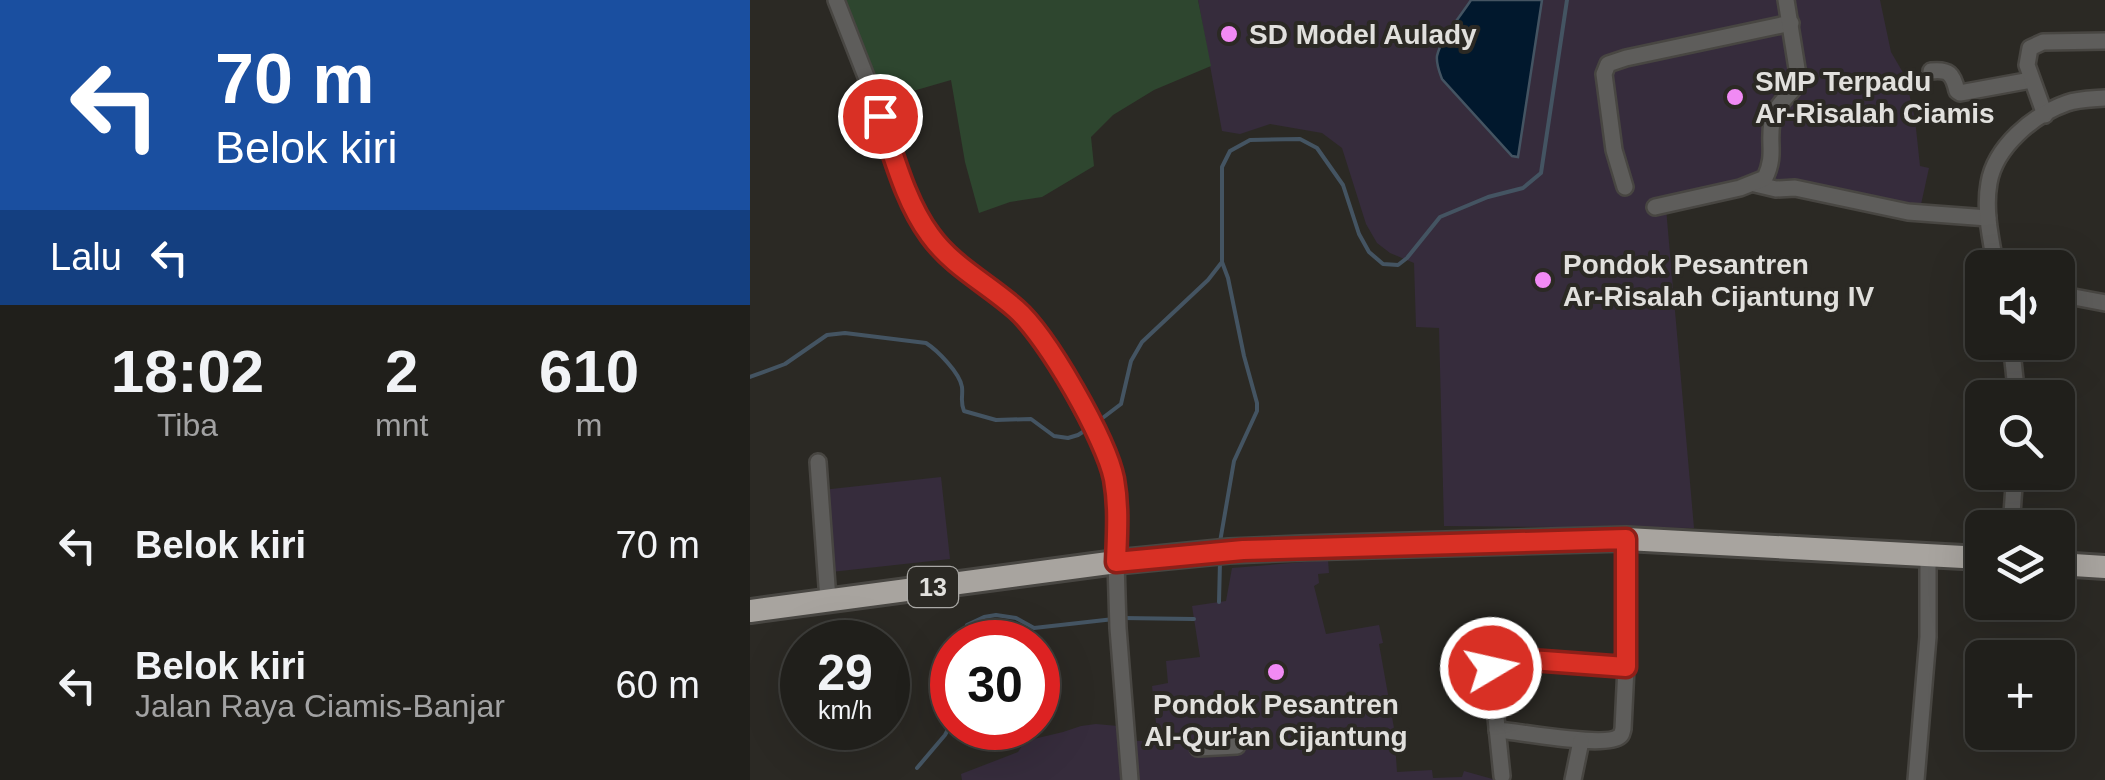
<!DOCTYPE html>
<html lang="id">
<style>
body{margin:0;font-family:Arial,sans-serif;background:#2d2c28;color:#f1f3f6;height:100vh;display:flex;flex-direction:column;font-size:38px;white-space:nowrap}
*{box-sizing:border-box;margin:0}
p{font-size:32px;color:#a2a2a3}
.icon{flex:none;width:55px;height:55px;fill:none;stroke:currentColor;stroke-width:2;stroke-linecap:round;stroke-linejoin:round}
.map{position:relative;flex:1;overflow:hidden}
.sheet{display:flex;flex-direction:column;background:#201f1b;width:750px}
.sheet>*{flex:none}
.hud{background:#1a4fa0;color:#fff;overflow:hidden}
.buttons{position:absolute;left:1215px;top:250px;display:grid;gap:20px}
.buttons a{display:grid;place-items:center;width:110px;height:110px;border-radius:15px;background:#201f1b;box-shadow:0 10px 40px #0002,0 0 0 2px #3d3d3a;font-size:50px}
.speed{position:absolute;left:30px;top:620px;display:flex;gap:20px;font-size:50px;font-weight:700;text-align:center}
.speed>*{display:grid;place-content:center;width:130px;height:130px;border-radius:50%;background:#201f1b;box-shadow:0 10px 40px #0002,0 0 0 2px #3d3d3a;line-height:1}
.speed small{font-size:25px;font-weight:400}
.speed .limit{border:15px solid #d22;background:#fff;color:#111}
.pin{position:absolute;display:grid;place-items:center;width:85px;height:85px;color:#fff;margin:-42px;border:5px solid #fff;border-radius:50%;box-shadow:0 2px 10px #0007}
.me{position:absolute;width:110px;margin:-55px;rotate:81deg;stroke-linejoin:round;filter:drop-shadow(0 0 8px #0008)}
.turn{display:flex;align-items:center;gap:35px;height:210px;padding:0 50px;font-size:45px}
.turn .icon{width:130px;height:130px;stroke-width:2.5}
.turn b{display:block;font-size:70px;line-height:85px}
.then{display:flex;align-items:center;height:95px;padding:0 50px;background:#0003;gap:20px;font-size:38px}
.eta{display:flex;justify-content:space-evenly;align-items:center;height:170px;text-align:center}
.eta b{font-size:60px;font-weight:600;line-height:70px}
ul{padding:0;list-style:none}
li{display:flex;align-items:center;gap:30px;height:140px;padding:0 50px}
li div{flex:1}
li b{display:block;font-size:38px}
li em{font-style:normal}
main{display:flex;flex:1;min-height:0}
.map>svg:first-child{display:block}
.education{fill:#362c3c}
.green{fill:#2e462f}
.water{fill:#01182d;stroke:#445462;stroke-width:2.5}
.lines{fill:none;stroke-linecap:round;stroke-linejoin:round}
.stream{stroke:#445462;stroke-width:4}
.minor-casing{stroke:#484642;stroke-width:20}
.highway-casing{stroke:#484642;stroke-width:28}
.minor{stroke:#5e5d5b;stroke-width:15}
.highway{stroke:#a8a49f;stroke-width:22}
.route-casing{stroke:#8d1f18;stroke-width:25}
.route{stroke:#d93025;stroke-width:18}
.poi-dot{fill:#f18af4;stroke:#2b2924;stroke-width:4}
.labels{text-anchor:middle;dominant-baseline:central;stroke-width:8;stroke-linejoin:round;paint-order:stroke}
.shield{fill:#2b2924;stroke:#aaa9a6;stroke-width:2.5}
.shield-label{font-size:25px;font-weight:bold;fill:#e1e0dd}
.poi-label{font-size:28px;font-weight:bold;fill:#e1e0dd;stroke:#2b2924;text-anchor:start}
</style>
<main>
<section class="sheet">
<div class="hud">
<div class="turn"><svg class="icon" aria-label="left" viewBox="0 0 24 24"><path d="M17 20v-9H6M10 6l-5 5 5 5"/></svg><div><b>70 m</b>Belok kiri</div></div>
<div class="then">Lalu<svg class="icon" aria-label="left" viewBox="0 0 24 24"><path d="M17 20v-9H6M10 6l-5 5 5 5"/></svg></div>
</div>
<div class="eta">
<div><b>18:02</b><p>Tiba</p></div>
<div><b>2</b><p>mnt</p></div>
<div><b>610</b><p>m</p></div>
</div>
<ul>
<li><svg class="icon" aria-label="left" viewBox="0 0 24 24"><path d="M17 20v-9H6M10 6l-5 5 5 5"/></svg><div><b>Belok kiri</b></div><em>70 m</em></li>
<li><svg class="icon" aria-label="left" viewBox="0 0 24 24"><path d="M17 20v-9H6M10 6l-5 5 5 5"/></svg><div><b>Belok kiri</b><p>Jalan Raya Ciamis-Banjar</p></div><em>60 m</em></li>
</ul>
</section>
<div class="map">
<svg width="1355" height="780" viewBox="0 0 1355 780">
<rect width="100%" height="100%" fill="#2b2924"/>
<g class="education">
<polygon points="448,0 1130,0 1141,52 1155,76 1165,119 1170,166 1179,168 1170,209 1049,182 916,208 944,528 694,526 689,328 666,327 664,263 640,253 627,243 616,224 592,148 572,133 520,124 490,134 472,131"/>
<polygon points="191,477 200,559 81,572 72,490"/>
<polygon points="578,560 579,573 568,574 569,583 564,586 576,634 629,625 633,643 629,644 644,728 647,772 682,770 683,778 712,777 714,771 746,780 383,780 380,741 408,741 402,686 418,683 416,661 450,657 442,606 476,601 482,568"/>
<polygon points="346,724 368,726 374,780 212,780 211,774 268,752 275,741 313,732 331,726"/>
</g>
<polygon class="green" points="94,0 448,0 461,66 404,90 363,115 341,137 344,166 292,197 260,202 229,213 215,162 201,80 132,100"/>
<path class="water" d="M 721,0 L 792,0 L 768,157 L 762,156 L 692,79 C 689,71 686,64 687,56 C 690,40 712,14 721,0 Z"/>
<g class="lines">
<g class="stream">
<path d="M 0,377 L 35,364 L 77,335 L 95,333 L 176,343 C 187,350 210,373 212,387 C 213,397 210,402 214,411 L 246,420 L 281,419 L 304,436 L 318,438 L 328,435 L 339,428"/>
<polyline points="346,423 371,404 381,361 392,342 458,280 472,262 472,167 480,151 500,140 550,139 567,148 593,185 609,234 619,252 633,264 648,265 657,258 690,217 738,197 773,188 791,173 817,0"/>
<polyline points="470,542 484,461 507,411 507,403 494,356 478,278 472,262"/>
<polyline points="469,602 470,562"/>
<polyline points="373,618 444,619"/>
<polyline points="217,642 215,635 217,625 234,617 246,615 266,618 284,628 364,619"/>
<polyline points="167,768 195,735 202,722"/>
</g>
<g class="minor-casing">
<g id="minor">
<polyline points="86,0 117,79 156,190 172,224 196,255 278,320 309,366 355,451 363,476 368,508 366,562 368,628 380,780"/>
<path d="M 1181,71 C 1199,69 1203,74 1207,91 L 1210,93 L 1281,80"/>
<polyline points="1295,115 1277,65 1280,48 1293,42 1355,41"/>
<polyline points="1005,184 1026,189 1045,188 1158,212 1238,218"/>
<polyline points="875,187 864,150 854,74 858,64 876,58 1041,23"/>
<path d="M 905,207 L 990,188 L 1015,178 C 1026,154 1018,145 1022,122 C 1024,105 1041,95 1049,81 L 1036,0"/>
<path d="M 1246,268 C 1241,240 1234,211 1239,183 C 1245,147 1283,115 1317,103 C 1328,99 1343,99 1355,98"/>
<polyline points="1308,294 1355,303"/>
<polyline points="1261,342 1267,398"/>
<polyline points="68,462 78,600"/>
<polyline points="1261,528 1265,472"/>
<path d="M 747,730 C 768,731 856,749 870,736 C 872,735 872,732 873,729 L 876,667 L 876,539"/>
<polyline points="448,748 487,746"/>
<polyline points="752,776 741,669 743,661 753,658 876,667"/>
<polyline points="823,780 831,741"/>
<polyline points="1166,780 1178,637 1178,554"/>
</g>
</g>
<g class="highway-casing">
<g id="highway">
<polyline points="1308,564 1355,567"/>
<polyline points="0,611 366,562 479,551 551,548 876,539 1232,558"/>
</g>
</g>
<use href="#minor" class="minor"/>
<use href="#highway" class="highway"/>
</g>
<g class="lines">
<g class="route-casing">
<path id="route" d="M 130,116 C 144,156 155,201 180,235 C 202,266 238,284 266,309 C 297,336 356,439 364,479 C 369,507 367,534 366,562 L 493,550 L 876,539 L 876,667 L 753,658 L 743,661 L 741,668"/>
</g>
<use href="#route" class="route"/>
</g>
<g class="poi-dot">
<circle cx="479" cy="34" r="10"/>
<circle cx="985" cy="97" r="10"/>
<circle cx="793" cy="280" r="10"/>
<circle cx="526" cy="672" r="10"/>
</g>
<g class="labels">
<rect class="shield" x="158" y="567" width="50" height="40" rx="8"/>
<g class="shield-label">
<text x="183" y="587">13</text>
</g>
<g class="poi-label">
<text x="499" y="34">SD Model Aulady</text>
<text x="1005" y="81">SMP Terpadu<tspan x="1005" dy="32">Ar-Risalah Ciamis</tspan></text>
<text x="813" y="264">Pondok Pesantren<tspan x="813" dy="32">Ar-Risalah Cijantung IV</tspan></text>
<text x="526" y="704" text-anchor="middle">Pondok Pesantren<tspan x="526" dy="32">Al-Qur'an Cijantung</tspan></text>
</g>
</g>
</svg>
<div class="buttons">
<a><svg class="icon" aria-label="sound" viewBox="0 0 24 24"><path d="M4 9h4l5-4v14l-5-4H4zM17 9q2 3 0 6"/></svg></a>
<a><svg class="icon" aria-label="search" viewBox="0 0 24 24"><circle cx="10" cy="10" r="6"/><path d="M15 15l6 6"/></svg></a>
<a><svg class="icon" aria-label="layers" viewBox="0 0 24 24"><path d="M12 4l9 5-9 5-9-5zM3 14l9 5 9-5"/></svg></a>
<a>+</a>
</div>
<div class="speed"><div>29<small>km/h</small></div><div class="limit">30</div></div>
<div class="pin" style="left:130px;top:116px;background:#d93025"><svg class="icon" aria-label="arrive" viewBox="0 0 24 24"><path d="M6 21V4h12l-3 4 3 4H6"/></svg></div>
<svg class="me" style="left:741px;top:668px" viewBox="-20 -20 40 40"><circle r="17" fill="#d93025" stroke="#fff" stroke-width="3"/><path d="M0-11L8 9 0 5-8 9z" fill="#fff"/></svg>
</div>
</main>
